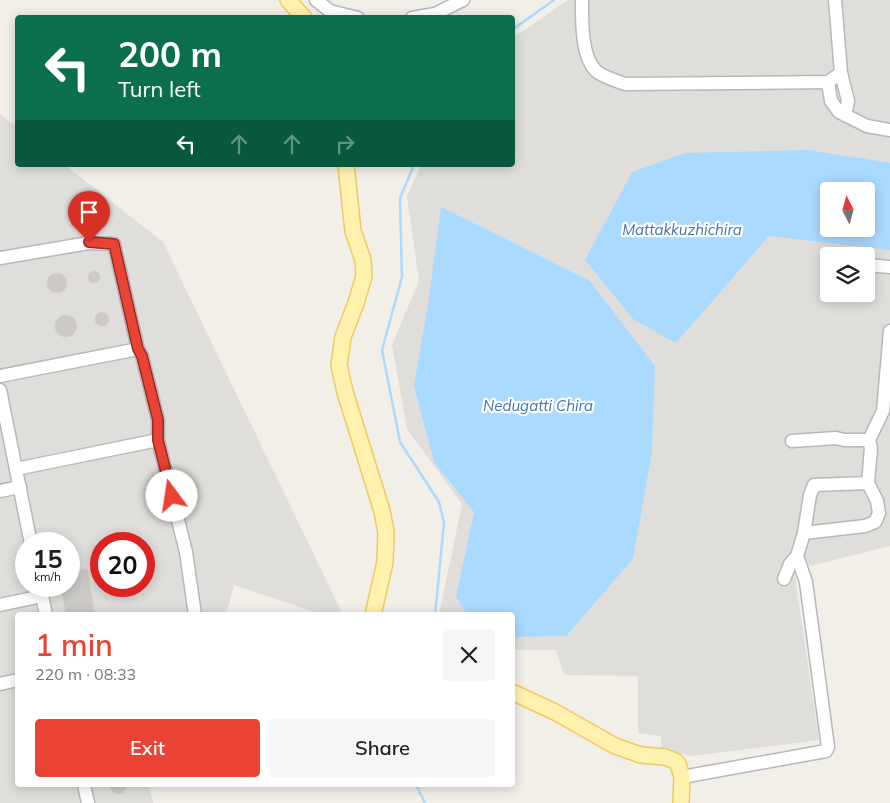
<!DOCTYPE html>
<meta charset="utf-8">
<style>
body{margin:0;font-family:Mulish,sans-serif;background:#f6f6f6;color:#202124;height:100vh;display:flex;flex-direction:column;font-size:19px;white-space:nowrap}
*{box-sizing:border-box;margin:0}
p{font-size:16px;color:#757577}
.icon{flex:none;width:28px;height:28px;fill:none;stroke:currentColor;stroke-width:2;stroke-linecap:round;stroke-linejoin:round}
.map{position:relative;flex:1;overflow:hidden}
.drawer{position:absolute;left:15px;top:612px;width:500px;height:175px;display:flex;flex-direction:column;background:#fff;border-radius:5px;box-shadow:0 2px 12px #0003}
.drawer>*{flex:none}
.guide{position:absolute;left:15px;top:15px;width:500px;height:152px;border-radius:5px;box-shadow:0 2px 12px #0003;background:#0b6e4f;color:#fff;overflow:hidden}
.needle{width:32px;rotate:354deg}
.fabs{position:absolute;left:820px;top:182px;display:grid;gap:10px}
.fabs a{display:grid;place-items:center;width:55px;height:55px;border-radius:5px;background:#fff;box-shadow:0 2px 12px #0003;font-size:25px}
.speed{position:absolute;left:15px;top:532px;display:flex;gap:10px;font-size:25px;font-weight:700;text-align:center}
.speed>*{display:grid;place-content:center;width:65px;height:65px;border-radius:50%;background:#fff;box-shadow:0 2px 12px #0003;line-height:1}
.speed small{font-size:12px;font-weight:400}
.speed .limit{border:8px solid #d22;background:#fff;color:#111}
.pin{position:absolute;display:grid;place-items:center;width:42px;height:42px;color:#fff;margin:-51px -21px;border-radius:50% 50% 50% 0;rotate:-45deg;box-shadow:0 0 5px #0007}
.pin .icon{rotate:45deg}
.me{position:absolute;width:55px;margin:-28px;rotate:346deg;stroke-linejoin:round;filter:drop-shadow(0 0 4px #0008)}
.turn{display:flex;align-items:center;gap:18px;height:105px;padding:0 20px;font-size:22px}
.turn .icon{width:65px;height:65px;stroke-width:2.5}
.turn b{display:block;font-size:35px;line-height:42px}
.lanes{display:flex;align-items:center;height:48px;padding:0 20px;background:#0003;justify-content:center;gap:25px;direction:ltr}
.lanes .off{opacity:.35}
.round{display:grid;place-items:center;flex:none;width:52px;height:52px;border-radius:5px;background:#f6f6f6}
.overview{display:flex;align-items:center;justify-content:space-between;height:85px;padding:0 20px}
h1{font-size:30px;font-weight:600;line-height:38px;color:#ea4335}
.button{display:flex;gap:10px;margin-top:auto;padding:10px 20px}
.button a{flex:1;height:58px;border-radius:5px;background:#ea4335;color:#fff;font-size:20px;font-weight:600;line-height:58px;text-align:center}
.button a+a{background:#f6f6f6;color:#202124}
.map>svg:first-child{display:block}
.industrial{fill:#e0deda;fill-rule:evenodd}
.water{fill:#aadaff;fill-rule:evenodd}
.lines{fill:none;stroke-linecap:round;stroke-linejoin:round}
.stream{stroke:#aadaff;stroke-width:2.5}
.building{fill:#cccac5;stroke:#d6d1c6}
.minor-casing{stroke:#b5b8bc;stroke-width:15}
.major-casing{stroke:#f2c960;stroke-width:18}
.minor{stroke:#fff;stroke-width:12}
.major{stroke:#fff2af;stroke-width:15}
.route-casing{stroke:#982c22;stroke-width:12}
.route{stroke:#ea4335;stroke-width:9}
.labels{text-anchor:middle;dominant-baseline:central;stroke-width:4.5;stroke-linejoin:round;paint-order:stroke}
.water-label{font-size:15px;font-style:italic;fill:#4174aa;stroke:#fff}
</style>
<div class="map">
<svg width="890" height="803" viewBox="0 0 890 803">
<rect width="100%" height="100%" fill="#f1efe8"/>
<g class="industrial">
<path d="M 568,0 L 890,0 L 890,546 L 794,570 L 819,740 L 691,756 L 661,750 L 661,736 L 638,733 L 638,676 L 564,675 L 556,650 L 513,650 L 512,615 L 439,615 L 462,504 L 407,429 L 392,345 L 419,281 L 407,196 L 421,165 L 512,165 L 513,38 ZM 829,191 L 866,191 L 866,229 L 829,229 ZM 829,256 L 866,256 L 866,294 L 829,294 Z"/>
<path d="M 0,114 L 17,127 L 18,165 L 65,165 L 163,242 L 343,615 L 323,615 L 234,585 L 226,615 L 18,615 L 18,785 L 149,785 L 153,803 L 0,803 ZM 26,544 L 69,544 L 69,586 L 26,586 ZM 101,544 L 144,544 L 144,586 L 101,586 Z"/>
</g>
<g class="water">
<path d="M 809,150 L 890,163 L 890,250 L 769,236 L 676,343 L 634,320 L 585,260 L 632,172 L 685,153 ZM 829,191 L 866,191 L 866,229 L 829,229 Z"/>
<polygon points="441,207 590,281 655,366 652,451 633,559 566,636 513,637 512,615 468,615 456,597 474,512 434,462 414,386 429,298"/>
</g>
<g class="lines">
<g class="stream">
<polyline points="512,30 554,0"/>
<polyline points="414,165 400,198 402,277 382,350 400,442 439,502 444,523 435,615"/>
<polyline points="416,785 425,803"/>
</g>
</g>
<g class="building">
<circle cx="94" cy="277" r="6"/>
<circle cx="57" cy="283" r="10"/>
<circle cx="102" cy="319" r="7"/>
<circle cx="66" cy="326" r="11"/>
<polygon points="87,569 95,615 66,615 61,586 69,586 69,572"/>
<polygon points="109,785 127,785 124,791 119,794 113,792"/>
</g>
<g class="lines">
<g class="minor-casing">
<g id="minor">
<polyline points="316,0 330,11 358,18"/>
<path d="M 582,0 C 582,21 581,56 596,71 C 603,77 617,81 625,84 L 828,82 L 841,73 L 848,101 L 845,115"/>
<polyline points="835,0 841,73"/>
<polyline points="412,18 435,14 463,0"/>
<polyline points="828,82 831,101 839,112 867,126 890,130"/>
<polyline points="0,258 89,243 114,244 138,349 142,356 158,420 158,440 186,552 195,615"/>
<polyline points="866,265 890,267"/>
<polyline points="0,376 138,349"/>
<polyline points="0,390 31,544"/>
<polyline points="792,441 836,438 844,440 869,440"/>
<polyline points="16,469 158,440"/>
<polyline points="0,491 20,487"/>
<polyline points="804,533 865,526 875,522 877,518 879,513 877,501 868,483 871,448 869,440 883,411 890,331"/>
<polyline points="784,579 790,564 797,556"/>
<polyline points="40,586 46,615"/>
<polyline points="0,605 42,596"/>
<polyline points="0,684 18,680"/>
<polyline points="682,777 826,751 828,747 806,582 797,556 804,533 810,495 814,485 868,483"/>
<polyline points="84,785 88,803"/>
</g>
</g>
<g class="major-casing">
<g id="major">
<polyline points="288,0 304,18"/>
<polyline points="346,165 353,231 363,260 364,276 356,303 343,337 339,365 345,392 382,511 386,532 385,562 373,615"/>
<polyline points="512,692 555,712 615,746 641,755 665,757 675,761 678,764 682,777 681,803"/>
</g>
</g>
<use href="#minor" class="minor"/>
<use href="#major" class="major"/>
</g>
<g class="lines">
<g class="route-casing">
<polyline id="route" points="89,242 114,244 138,349 142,356 158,420 158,440 172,496"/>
</g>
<use href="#route" class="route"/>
</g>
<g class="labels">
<g class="water-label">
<text x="682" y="229">Mattakkuzhichira</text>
<text x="538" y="405">Nedugatti Chira</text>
</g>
</g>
</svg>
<div class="fabs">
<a><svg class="needle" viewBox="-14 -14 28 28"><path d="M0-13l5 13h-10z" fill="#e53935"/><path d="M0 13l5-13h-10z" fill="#757577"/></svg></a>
<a><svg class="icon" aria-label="layers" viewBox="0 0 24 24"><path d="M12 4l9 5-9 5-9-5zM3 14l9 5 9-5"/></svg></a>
</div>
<div class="speed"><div>15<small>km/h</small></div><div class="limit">20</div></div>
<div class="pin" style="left:89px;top:242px;background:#d93025"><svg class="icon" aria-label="arrive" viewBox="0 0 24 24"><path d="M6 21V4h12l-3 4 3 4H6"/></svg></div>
<svg class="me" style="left:172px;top:496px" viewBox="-20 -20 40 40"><circle r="19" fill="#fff"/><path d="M0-13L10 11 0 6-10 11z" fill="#ea4335"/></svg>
<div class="guide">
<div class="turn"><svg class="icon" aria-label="left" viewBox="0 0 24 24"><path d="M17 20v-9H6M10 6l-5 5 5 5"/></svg><div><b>200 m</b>Turn left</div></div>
<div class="lanes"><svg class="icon" aria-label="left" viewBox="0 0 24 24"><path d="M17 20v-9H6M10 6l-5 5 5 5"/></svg><svg class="icon off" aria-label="ahead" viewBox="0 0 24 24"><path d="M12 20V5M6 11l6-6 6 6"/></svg><svg class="icon off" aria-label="ahead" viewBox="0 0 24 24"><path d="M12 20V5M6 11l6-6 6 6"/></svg><svg class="icon off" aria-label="right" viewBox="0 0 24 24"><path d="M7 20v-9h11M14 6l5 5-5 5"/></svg></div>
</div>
<section class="drawer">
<div class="overview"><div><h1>1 min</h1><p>220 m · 08:33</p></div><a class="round"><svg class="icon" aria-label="close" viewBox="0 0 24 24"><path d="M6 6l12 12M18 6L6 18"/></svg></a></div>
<div class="button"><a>Exit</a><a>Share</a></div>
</section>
</div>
